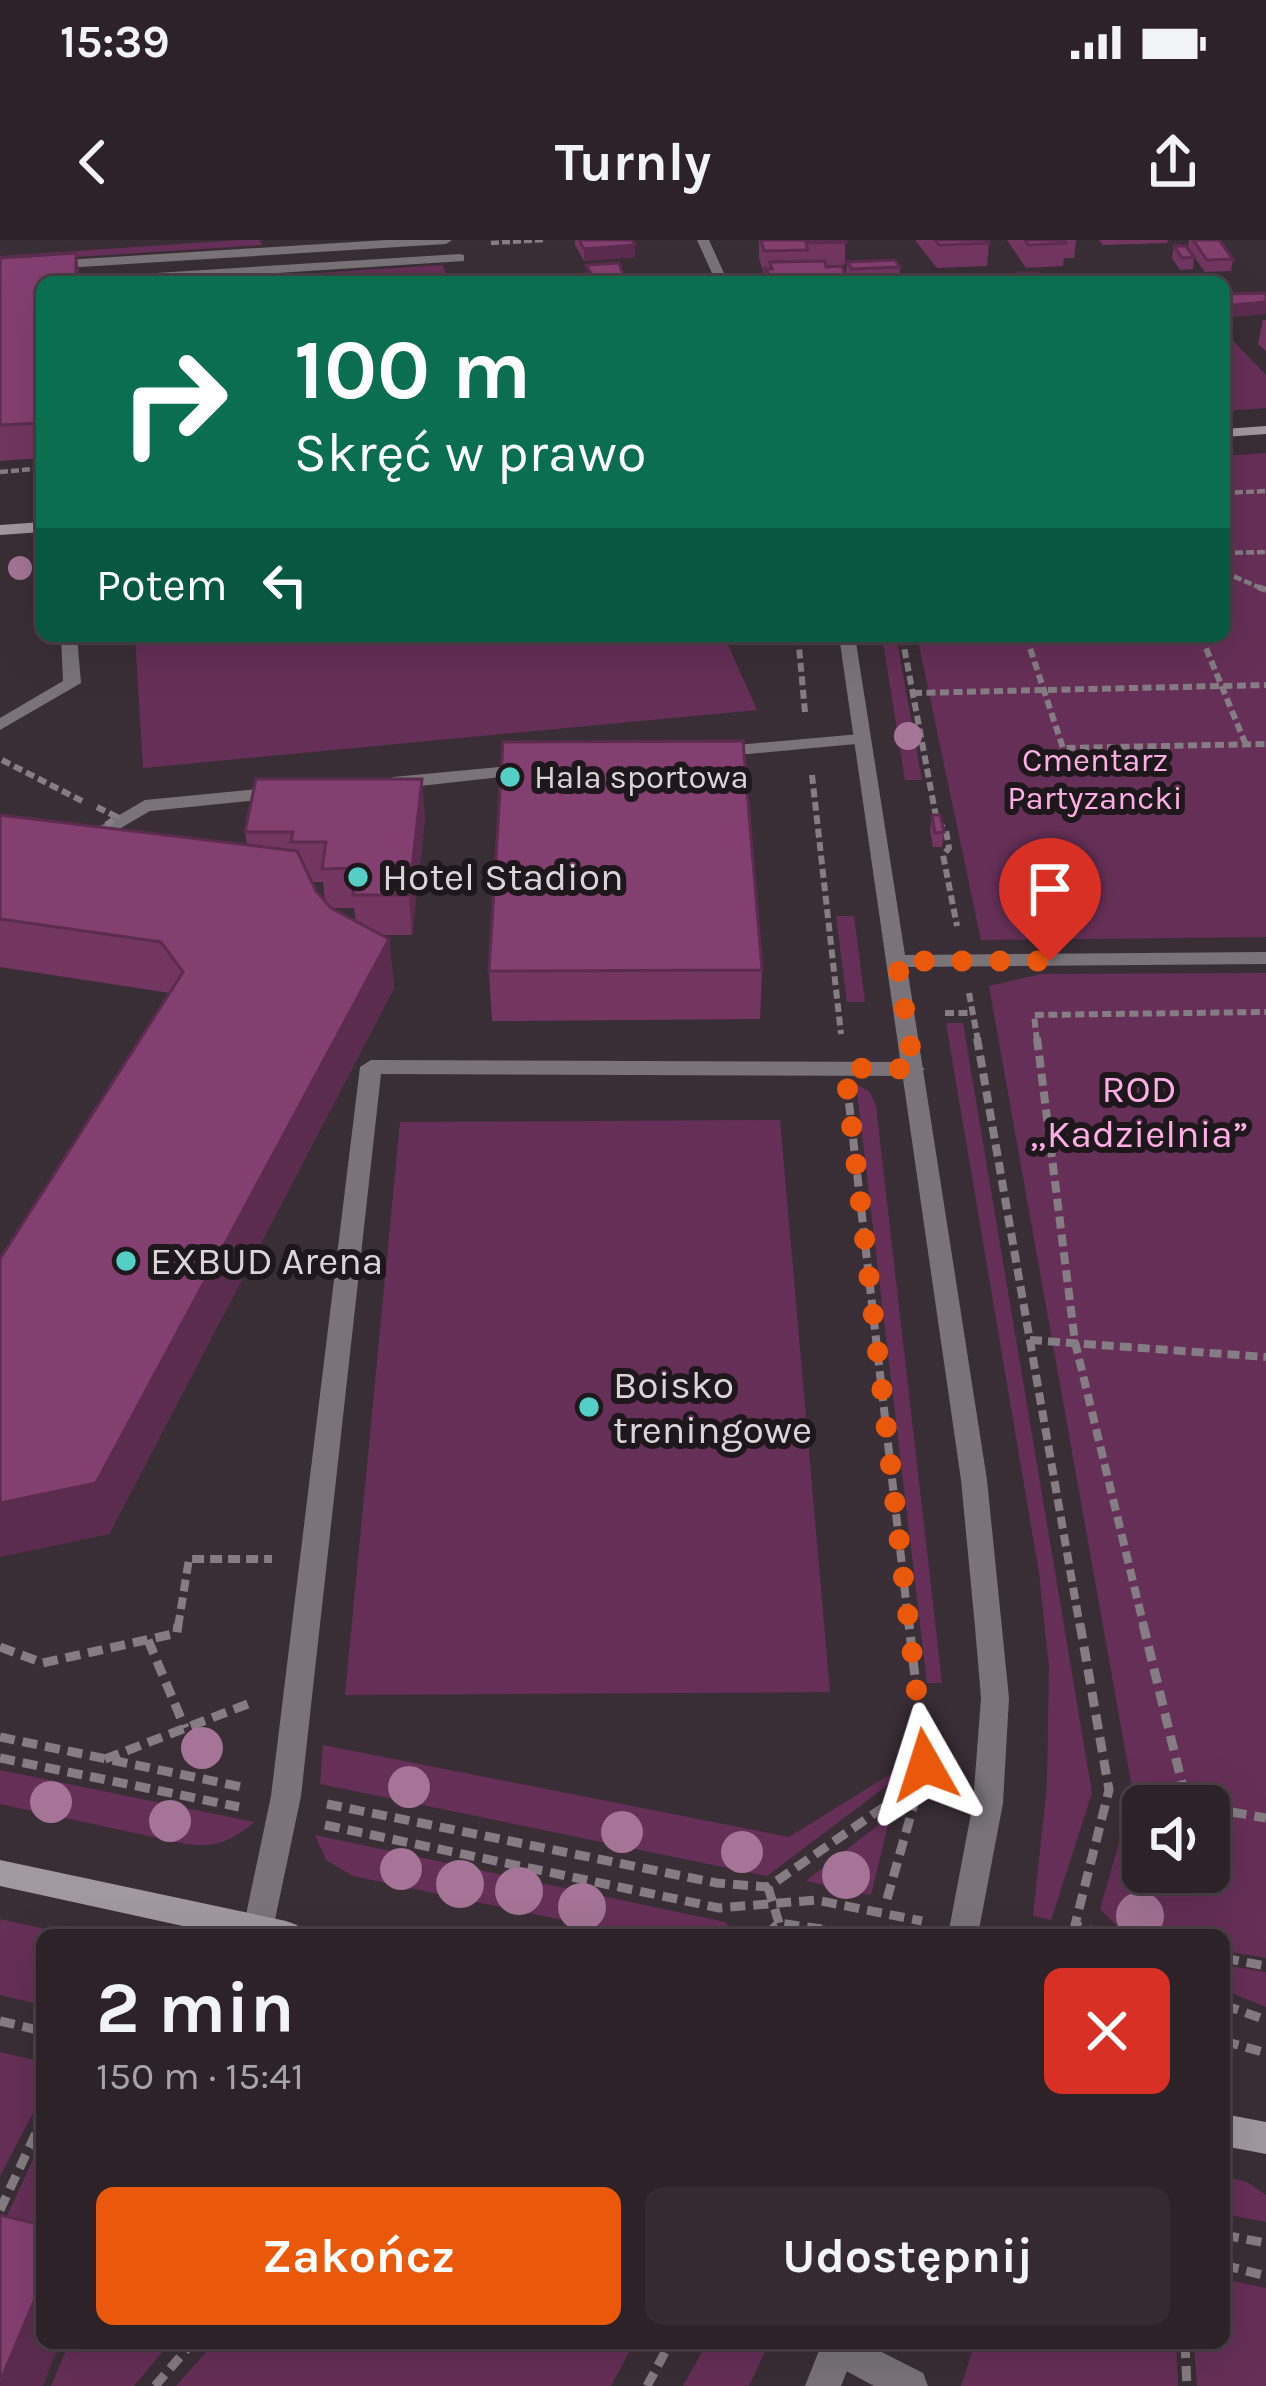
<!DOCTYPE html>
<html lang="pl">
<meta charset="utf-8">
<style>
body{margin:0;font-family:Karla,sans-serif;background:#342a30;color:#f1f3f6;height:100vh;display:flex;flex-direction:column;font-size:45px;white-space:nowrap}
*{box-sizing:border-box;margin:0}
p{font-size:39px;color:#a6a4a8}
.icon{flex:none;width:66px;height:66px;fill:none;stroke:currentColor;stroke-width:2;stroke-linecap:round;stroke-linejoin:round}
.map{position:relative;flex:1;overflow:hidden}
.drawer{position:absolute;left:36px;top:1689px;width:1194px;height:420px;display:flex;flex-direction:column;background:#2c2228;border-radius:18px;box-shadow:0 12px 48px #0002,0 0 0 3px #483f45}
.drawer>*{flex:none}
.guide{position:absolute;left:36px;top:36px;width:1194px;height:366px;border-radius:18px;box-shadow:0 12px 48px #0002,0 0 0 3px #483f45;background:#0b6e4f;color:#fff;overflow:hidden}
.tools{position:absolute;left:1122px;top:1545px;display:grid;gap:24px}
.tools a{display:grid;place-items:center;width:108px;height:108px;border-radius:18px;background:#2c2228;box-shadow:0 12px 48px #0002,0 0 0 3px #483f45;font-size:60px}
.pin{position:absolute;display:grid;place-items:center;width:102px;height:102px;color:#fff;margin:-123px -51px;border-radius:50% 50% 50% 0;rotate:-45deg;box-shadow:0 0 12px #0007}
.pin .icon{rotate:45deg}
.me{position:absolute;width:132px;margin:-66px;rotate:354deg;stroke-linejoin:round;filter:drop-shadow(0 0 9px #0008)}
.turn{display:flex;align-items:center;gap:42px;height:252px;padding:0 60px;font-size:54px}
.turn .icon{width:156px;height:156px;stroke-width:2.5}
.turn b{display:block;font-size:84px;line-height:102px}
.then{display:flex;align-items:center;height:114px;padding:0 60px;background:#0003;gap:24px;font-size:45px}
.round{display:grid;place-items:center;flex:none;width:126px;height:126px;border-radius:18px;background:#342a30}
.overview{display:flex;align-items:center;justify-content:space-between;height:204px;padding:0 60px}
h1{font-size:72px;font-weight:700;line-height:90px}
.action{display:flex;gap:24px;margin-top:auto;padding:24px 60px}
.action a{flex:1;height:138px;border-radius:18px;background:#ea580c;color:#fff;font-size:48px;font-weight:700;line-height:138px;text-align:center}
.action a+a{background:#342a30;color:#f1f3f6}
.status{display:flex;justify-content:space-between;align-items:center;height:84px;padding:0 60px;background:#2c2228;direction:ltr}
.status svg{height:33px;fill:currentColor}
header{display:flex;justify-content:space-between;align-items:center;height:156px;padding:0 60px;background:#2c2228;font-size:54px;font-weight:700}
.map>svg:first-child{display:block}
.green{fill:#662f57;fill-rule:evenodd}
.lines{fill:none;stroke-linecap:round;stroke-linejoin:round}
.path-far3{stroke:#867c83;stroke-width:4.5;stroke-dasharray:8 3;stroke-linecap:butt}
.path-far2{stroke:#867c83;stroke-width:6;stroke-dasharray:9 4.5;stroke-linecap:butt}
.path-far1{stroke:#867c83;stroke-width:8;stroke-dasharray:12 6;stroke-linecap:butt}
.path{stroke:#867c83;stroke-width:9;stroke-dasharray:15 8;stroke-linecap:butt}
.lane{fill:#7a7478;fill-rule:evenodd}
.street{fill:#7a7478;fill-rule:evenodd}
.secondary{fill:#a2989f;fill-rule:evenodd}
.path-bridge{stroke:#867c83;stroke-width:6;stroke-dasharray:9 4.5;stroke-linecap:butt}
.tree{fill:#a57496}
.wall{fill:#723661;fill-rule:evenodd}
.shaded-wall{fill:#5c2c4f}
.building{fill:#843f71;stroke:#5c2c4f;stroke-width:3}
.route{stroke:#ea580c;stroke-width:21;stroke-dasharray:0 37.8}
.poi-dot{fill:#55cec5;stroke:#1e181c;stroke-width:4.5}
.labels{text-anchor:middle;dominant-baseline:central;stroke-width:12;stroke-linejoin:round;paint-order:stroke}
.far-park-label{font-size:33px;fill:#fdaee4;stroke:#1e181c}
.far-poi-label{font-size:33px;fill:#dcd4d9;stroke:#1e181c;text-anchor:start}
.poi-label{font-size:39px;fill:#dcd4d9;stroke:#1e181c;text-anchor:start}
.park-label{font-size:39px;fill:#fdaee4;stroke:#1e181c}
</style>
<div class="status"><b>15:39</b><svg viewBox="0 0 49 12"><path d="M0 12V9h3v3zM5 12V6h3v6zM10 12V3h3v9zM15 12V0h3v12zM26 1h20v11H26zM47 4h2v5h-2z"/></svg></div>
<header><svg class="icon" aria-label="back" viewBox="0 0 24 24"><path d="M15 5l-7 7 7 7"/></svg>Turnly<svg class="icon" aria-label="share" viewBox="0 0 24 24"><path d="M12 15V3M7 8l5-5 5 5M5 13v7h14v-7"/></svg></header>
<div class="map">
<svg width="1266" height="2146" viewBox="0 0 1266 2146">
<rect width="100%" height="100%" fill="#3a2e36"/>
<g class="green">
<polygon points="239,0 260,0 262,5 0,22 0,16"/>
<polygon points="443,25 448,42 192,41"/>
<polygon points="1224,91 1266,135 1266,168 1224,171"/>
<polygon points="1266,213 1266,697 981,700 917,396 1224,396 1224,216"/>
<polygon points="135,396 724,396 757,470 143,528"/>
<polygon points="882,396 896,396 922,540 905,540"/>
<polygon points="836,676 854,676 865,762 847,762"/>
<path d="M 1266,733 L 1266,1718 L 1224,1711 L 1224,1695 L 1123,1692 L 1100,1669 L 1133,1554 L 989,746 L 1041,734 ZM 1143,1566 L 1209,1566 L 1209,1632 L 1143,1632 Z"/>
<polygon points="946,783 963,783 1092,1553 1051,1680 1033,1676 1047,1545 1049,1427 1039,1333"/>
<polygon points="856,844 870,852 876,866 942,1443 927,1443"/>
<polygon points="780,880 830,1452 345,1455 400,882"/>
<polygon points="323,1505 789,1597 913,1520 917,1523 767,1636 320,1544"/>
<path d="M 0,1530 L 254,1582 C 232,1601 215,1608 186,1604 L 0,1564 Z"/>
<polygon points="890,1576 871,1655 806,1641"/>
<polygon points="315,1595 725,1682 738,1695 634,1695 353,1636 326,1620"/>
<polygon points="0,1679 73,1695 42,1695 42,1765 0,1755"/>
<polygon points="1224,1725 1266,1732 1266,1767 1224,1750"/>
<polygon points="0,1812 42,1822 42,1856 0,1936"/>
<polygon points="42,1900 42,1988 5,1980"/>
<polygon points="1224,1936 1247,1942 1266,1955 1266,1982 1224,1974"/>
<polygon points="1224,2039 1266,2048 1266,2146 1197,2146 1194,2103 1224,2103"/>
<polygon points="69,2103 170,2103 134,2146 51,2146"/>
<polygon points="214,2103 634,2103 611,2146 176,2146"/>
<polygon points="707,2103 769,2103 749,2146 683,2146"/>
<polygon points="975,2103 1176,2103 1178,2146 961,2146"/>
</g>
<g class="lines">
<g class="path-far3">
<polyline points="491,3 543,0"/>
<polyline points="0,232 42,228"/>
<polyline points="1224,253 1266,251"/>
<polyline points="1224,313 1266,312"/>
<polyline points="1224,332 1265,350"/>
</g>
<g class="path-far2">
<polyline points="1258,347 1266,350"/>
<polyline points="798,396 805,472"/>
<polyline points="902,396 937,582 946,590 949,608 943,615 957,686"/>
<polyline points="1026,396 1063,508 1266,504"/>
<polyline points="1201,396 1246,505"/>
<polyline points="913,453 1266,445"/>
<polyline points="2,520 84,562"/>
<polyline points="812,535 841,794"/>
<polyline points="969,753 978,801"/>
<polyline points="945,773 972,773"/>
<polyline points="1037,801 1034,775 1266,772"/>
</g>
<g class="path-far1">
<polyline points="977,798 1080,1387"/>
<polyline points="1037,798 1075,1102 1144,1387"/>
<polyline points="849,863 909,1387"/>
<polyline points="1030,1100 1266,1117"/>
<polyline points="178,1387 189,1319 272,1319"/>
</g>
<g class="path">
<polyline points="1080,1384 1109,1550 1075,1685 1105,1695"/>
<polyline points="1143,1384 1187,1564 1200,1566"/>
<polyline points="148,1400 185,1488"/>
<polyline points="0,1407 43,1423 177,1393 178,1384"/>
<polyline points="0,1497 242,1547"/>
<polyline points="0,1518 239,1567"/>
<polyline points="105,1519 253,1462"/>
<polyline points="327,1564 717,1643 768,1647 914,1546"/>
<polyline points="1209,1568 1266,1578"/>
<polyline points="325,1585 719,1668 816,1660 922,1681"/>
<polyline points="768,1647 779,1683"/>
<polyline points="887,1659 925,1525 909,1384"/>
<polyline points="766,1695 779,1683 864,1695"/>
<polyline points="1224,1718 1266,1726"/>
<polyline points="1224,1765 1266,1780"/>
<polyline points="0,1781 42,1791"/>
<polyline points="1224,1801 1266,1813"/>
<polyline points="0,1970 42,1880"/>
<polyline points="1224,1995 1266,2003"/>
<polyline points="1224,2025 1266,2036"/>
<polyline points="1185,2103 1187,2146"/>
<polyline points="155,2146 192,2103"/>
<polyline points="647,2146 670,2103"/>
</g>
<g class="lane">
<polygon points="460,14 464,15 464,21 137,42 69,42 75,38"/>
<polygon points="61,396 77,396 81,443 0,490 0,478 63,441"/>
<polygon points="860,494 866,495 866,503 715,517 706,512 715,507"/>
<polygon points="531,524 540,529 537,533 393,549 384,543 393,537"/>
<polygon points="280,547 289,553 287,557 150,571 90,606 70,598 79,592 87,594 145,560"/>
<polygon points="371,820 914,822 925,829 914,836 381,834 301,1556 273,1689 270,1695 246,1695 243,1689 271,1556 360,827"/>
<polygon points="823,2103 864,2103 923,2133 928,2146 874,2146 826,2120"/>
</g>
<g class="street">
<polygon points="386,0 452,0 446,4 0,32 0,24"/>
<polygon points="697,0 709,0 728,42 716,42"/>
<polygon points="839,396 855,396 905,715 1266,712 1266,724 907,727 987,1240 1009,1458 1003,1563 978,1695 948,1695 973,1563 981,1458 975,1387 961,1240"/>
<polygon points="822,2103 858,2103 841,2146 805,2146"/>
</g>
<g class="secondary">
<polygon points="1266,186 1266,194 1224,197 1224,189"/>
<polygon points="42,282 42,292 0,295 0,285"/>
<polygon points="0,1620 286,1681 297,1685 301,1695 224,1695 0,1646"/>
<polygon points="1224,1874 1266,1882 1266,1914 1224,1906"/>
</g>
<polyline class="path-bridge" points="97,567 117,577 99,590"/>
</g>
<g class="tree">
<circle cx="20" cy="328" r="12"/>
<circle cx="908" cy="496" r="14"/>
<circle cx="202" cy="1508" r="21"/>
<circle cx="409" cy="1547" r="21"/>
<circle cx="51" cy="1562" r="21"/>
<circle cx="170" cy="1581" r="21"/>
<circle cx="622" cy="1592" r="21"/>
<circle cx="742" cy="1612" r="21"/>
<circle cx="401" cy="1629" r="21"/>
<circle cx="846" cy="1635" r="24"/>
<circle cx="460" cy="1644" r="24"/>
<circle cx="519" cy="1651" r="24"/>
<circle cx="582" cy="1667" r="24"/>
<circle cx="1140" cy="1676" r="24"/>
</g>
<g class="wall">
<polygon points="575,0 632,0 635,17 584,21 575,5"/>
<polygon points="759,0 845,0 845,25 826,25 845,35 844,42 764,42 764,34 759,18"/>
<polygon points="915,0 988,0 989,3 987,26 937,28"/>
<polygon points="1007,0 1076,0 1074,18 1064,18 1063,26 1026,28"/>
<polygon points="1099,0 1168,0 1167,3 1103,5"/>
<polygon points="1189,0 1219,0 1233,19 1231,31 1205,32 1190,11 1194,17 1193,29 1180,30 1172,18 1174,6 1188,8"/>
<polygon points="0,18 42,42 42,218 0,221"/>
<polygon points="847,22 900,27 899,40 851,41 846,34"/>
<polygon points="1263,80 1266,80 1266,111 1258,104"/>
<path d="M 0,575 L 247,605 L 245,592 L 425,578 L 412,695 L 381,695 L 389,699 L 394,748 L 109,1294 L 170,753 L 0,727 ZM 311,642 L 323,642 L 325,662 L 316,651 ZM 332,668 L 354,668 L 356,681 Z"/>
<polygon points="932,575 944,592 942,607 933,607 930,590"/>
<polygon points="762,730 760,779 492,781 489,731"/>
</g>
<g class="shaded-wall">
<polygon points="635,5 635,17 584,21 584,9"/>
<polygon points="76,13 81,42 76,42"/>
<polygon points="1266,62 1266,74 1224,78 1224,66"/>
<polygon points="422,539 425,578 412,695 409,655"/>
<polygon points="389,699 394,748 109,1294 0,1317 0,1263"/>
<polygon points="42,2042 42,2103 60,2103 43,2146 0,2146"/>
</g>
<g class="building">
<polygon points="579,0 632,0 635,5 584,9"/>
<polygon points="761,0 845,0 846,2 806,3 808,10 764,11"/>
<polygon points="935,0 988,0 989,3 939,5"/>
<polygon points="1025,0 1064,0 1066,3 1028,5"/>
<polygon points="1193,0 1219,0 1233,19 1207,20"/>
<polygon points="1174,6 1186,6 1194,17 1182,18"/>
<polygon points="76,13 76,42 42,42 42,183 0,185 0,18"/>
<polygon points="895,20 900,27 852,29 847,22"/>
<polygon points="825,21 826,27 842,26 845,35 829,36 831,42 775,42 765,29 772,29 770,22"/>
<polygon points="619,23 625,41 587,42 583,34 591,33 586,25"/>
<polygon points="1018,33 1038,33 1043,42 1023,42"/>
<polygon points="1266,53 1266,62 1224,66 1224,54"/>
<polygon points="743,501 762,730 489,731 503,502"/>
<polygon points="256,539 422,539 409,655 353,655 357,628 322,629 326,602 291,602 293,592 245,592"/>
<polygon points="0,575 297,611 316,651 331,668 389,699 96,1243 0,1263 0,1019 183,732 161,702 0,679"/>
<polygon points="932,575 940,575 944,592 935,593"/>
<polygon points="0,1975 42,1985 42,2042 0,2142"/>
</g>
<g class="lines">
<polyline class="route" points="925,1525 845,828 914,829 897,721 1050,721"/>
</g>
<g class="poi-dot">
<circle cx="510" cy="537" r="12"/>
<circle cx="358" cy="637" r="12"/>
<circle cx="126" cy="1021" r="12"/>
<circle cx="589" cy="1167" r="12"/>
</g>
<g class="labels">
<g class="far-park-label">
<text x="1095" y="520">Cmentarz<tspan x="1095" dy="38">Partyzancki</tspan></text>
</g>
<g class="far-poi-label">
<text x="534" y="537">Hala sportowa</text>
</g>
<g class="poi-label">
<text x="382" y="637">Hotel Stadion</text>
<text x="150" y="1021">EXBUD Arena</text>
<text x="613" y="1145">Boisko<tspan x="613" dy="45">treningowe</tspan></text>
</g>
<g class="park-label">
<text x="1139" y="849">ROD<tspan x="1139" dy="45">„Kadzielnia”</tspan></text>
</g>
</g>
</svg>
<div class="tools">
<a><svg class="icon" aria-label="sound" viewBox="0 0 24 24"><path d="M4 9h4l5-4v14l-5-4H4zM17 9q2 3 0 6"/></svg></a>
</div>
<div class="pin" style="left:1050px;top:721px;background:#d93025"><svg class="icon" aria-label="arrive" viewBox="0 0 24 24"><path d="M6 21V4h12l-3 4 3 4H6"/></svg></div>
<svg class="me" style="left:925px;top:1525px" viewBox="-20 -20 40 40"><path d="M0-17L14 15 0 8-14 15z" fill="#ea580c" stroke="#fff" stroke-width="4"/></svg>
<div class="guide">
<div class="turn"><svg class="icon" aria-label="right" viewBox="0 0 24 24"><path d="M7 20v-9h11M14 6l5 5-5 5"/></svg><div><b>100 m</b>Skręć w prawo</div></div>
<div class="then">Potem<svg class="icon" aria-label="left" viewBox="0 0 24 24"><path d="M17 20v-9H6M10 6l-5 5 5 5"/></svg></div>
</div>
<section class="drawer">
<div class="overview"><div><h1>2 min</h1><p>150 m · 15:41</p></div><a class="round" style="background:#d93025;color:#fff"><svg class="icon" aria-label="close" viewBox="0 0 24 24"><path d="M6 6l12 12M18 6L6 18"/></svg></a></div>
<div class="action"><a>Zakończ</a><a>Udostępnij</a></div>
</section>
</div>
